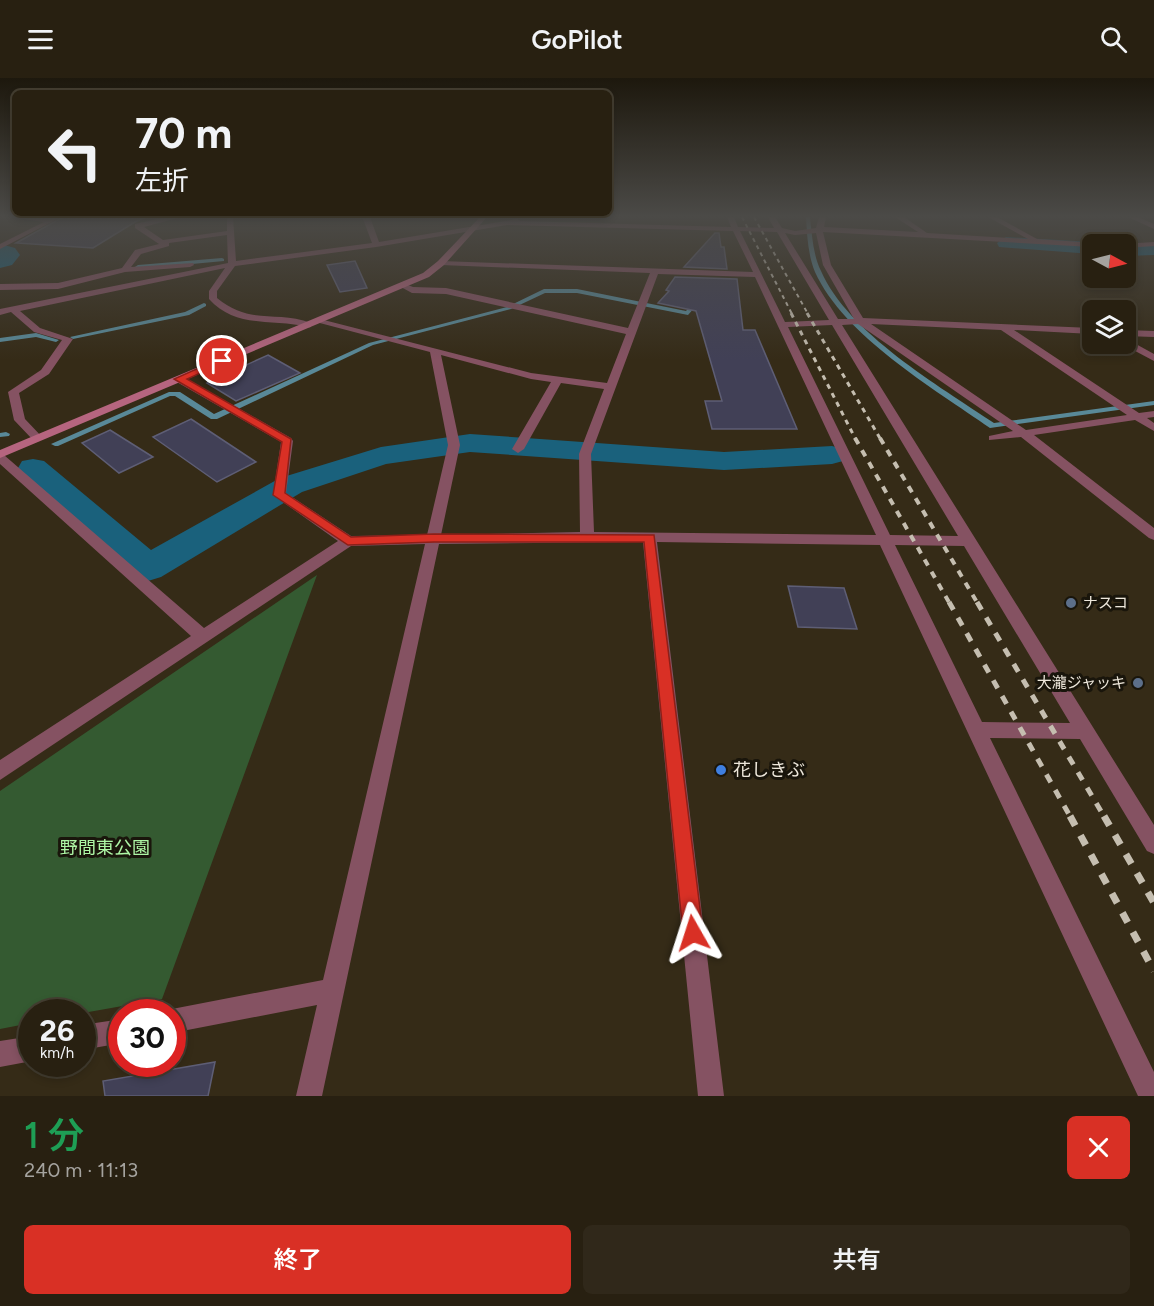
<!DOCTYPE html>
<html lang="ja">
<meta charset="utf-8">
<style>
body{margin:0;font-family:Figtree,"Noto Sans JP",sans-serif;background:#30281a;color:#f1f3f6;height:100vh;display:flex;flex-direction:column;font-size:22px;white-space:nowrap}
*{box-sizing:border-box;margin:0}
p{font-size:20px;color:#a5a39f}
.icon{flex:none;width:33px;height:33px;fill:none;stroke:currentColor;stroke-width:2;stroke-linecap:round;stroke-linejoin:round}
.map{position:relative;height:1018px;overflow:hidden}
.details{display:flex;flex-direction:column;background:#282011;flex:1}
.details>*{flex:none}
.hud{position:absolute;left:12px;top:12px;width:600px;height:126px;border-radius:9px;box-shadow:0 3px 9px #0003,0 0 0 2px #443e31;background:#282011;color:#f1f3f6;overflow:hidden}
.needle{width:39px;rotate:97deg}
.fabs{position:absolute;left:1082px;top:156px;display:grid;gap:12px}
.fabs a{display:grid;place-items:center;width:54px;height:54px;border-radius:9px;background:#282011;box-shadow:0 3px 9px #0003,0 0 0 2px #443e31;font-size:30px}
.speed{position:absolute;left:18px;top:921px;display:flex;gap:12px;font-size:30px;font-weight:700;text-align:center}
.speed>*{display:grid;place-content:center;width:78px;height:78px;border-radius:50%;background:#282011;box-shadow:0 3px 9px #0003,0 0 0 2px #443e31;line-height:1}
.speed small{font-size:15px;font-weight:400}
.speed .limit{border:9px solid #d22;background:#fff;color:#111}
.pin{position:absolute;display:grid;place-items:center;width:51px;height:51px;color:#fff;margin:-26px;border:3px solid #fff;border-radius:50%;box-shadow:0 2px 6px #0007}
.me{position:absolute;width:66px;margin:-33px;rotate:354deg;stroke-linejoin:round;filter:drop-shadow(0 0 4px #0008)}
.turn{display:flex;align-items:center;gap:21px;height:126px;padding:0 24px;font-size:27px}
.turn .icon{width:78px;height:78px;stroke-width:2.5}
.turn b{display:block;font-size:42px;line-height:51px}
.round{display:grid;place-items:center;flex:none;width:63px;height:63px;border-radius:9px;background:#30281a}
.headline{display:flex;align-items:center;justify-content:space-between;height:102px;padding:0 24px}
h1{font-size:36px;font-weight:600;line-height:45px;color:#1e9e55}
.action{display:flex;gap:12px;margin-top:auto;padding:12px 24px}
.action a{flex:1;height:69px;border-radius:9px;background:#d93025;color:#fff;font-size:24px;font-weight:600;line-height:69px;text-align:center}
.action a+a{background:#30281a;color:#f1f3f6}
header{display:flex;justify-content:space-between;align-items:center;height:78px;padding:0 24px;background:#282011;font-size:27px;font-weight:600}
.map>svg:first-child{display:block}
.green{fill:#345a31}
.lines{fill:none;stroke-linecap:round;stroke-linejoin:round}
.stream{fill:#598998;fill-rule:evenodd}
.canal{fill:#1a617c;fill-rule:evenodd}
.river{fill:#1a617c;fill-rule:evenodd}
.building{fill:#414056;stroke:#5e5e75;stroke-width:1.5}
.street{fill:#855262;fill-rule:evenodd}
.secondary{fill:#b6657f;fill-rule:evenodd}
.rail-far4{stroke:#c5beb0;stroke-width:2;stroke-dasharray:4 4;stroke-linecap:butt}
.rail-far3{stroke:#c5beb0;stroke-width:3;stroke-dasharray:5 5;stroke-linecap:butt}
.rail-far2{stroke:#c5beb0;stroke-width:4;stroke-dasharray:7 7;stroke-linecap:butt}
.rail-far1{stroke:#c5beb0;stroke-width:5;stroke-dasharray:9 9;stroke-linecap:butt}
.rail{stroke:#c5beb0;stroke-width:7;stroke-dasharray:11 11;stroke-linecap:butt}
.route{fill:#d93025;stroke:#8d1f18;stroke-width:1.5}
.service-dot{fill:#5c6f8a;stroke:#19150b;stroke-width:2}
.shop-dot{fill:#3f7fe0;stroke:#19150b;stroke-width:2}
.labels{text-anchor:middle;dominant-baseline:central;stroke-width:6;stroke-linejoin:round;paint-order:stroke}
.poi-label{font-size:15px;fill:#ede7db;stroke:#19150b;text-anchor:start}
.near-poi-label{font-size:18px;fill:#ede7db;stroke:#19150b;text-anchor:start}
.near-park-label{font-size:18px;fill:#adf6a5;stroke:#19150b}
</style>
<header><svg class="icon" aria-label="menu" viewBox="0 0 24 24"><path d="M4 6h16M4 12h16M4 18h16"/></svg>GoPilot<svg class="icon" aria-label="search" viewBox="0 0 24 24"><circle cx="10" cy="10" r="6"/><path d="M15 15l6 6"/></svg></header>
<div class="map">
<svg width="1154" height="1018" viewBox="0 0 1154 1018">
<rect width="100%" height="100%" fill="#352b17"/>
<polygon class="green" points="317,497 162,921 83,935 32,934 31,945 0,951 0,713"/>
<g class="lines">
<g class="stream">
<path d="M 806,139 L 810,139 C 812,157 813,177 821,193 C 848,255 939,308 994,345 L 1154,323 L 1154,327 L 990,350 C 933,310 844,258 815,194 C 808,177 807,157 806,139 Z"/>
<polygon points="222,180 224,181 224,183 138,191 135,189 138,187"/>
<polygon points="544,211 577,211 686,233 697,220 702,221 688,237 577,215 545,215 511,231 373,267 217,341 211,341 175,318 170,318 58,368 55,368 51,366 169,314 180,314 214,336 369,265 507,229"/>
<polygon points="204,225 206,226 206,228 189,237 73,261 70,259 185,234"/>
<polygon points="36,255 59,262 56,264 36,259 0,264 0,260"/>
<polygon points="6,354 10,356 9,358 0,359 0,355"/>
</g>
<g class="canal">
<polygon points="1006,159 1092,164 1099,166 1092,166 1092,176 999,169 997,165"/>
<polygon points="1154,165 1154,177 1125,178 1124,166"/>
<polygon points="470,356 724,374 832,368 843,371 847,377 843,383 832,386 724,392 470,374 386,386 302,414 161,499 148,503 135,499 18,390 22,383 33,381 44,383 151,472 280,400 381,369"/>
</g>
<polygon class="river" points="4,167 15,170 20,177 12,187 0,190 0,168"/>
</g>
<g class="building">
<polygon points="63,139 146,139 135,144 93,170 16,165"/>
<polygon points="715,155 719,155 721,169 724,169 727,191 684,189"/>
<polygon points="355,183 367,210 340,214 327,187"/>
<polygon points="675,199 737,201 743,252 755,252 797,351 712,351 705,323 722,323 696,233 658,225 669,213 666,212"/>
<polygon points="268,277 300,295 236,323 207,305"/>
<polygon points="191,341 256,384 217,404 153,359"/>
<polygon points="110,352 153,379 119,395 82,365"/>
<polygon points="788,508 844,510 857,551 798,549"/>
<polygon points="215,984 208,1018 105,1018 103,1003"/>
</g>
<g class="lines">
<g class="street">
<polygon points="11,139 61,139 0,171 0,166 44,144"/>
<path d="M 167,139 L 181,139 L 144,149 L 163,162 L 227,153 L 227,139 L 233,139 L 236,183 L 372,165 L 363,141 L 345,139 L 370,139 L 379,164 L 517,141 L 520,143 L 731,149 L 727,139 L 734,139 L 738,149 L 774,150 L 768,139 L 775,139 L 782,150 L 795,153 L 816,150 L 819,139 L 826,139 L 824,149 L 918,154 L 895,139 L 904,139 L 927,155 L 1028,161 L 988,139 L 997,139 L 1037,161 L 1095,165 L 1092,169 L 823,154 L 831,187 L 863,240 L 1092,250 L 1092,256 L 1014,252 L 1139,335 L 1154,333 L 1154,339 L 1147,340 L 1154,345 L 1154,353 L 1135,342 L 1034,357 L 1154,450 L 1154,462 L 1149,460 L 1021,359 L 989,362 L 989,358 L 1013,353 L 858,246 L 842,247 L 1154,747 L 1154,776 L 1147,773 L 1080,661 L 990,660 L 1154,994 L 1154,1018 L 1138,1018 L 880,467 L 657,464 L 724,1018 L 698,1018 L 643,464 L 439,466 L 322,1018 L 296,1018 L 317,927 L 172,955 L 172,934 L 163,934 L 172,931 L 323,902 L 425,466 L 351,468 L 0,702 L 0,682 L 191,558 L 0,386 L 0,376 L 4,377 L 204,550 L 338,463 L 273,417 L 281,364 L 175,303 L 175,299 L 183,299 L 291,360 L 293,363 L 286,415 L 351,458 L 427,457 L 448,367 L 430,274 L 316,244 L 316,240 L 531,295 L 607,305 L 626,256 L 446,216 L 412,215 L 399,208 L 403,205 L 413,209 L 446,210 L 628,250 L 650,195 L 441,187 L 437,185 L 441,183 L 753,194 L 733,153 L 507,147 L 376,169 L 235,188 L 217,213 L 217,220 C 251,248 277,232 311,245 L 311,249 C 306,250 303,247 298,247 C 265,242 233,248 209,221 L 209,213 L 225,190 L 20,233 L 40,250 L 73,261 L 49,296 L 19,315 L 25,341 L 43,360 L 37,364 L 33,362 L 14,342 L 8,314 L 41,292 L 62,262 L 34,254 L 11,234 L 0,237 L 0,231 L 228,185 L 227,157 L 169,165 L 169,168 L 141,176 L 131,189 L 193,185 L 194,187 L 190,189 L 125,194 L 58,211 L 0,212 L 0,206 L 58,205 L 122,190 L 135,172 L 159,166 L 135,150 L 135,146 ZM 740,153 L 777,154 L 829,242 L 785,244 ZM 785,155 L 795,157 L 816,155 L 823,187 L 854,241 L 838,241 ZM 658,196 L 755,199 L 876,457 L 594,454 L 591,376 ZM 871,246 L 1001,252 L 1127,337 L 1026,352 ZM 832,247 L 958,458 L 890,457 L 788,249 ZM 441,277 L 531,301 L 551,304 L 512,371 L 518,375 L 524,371 L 561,305 L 604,311 L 579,376 L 580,454 L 441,457 L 460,367 ZM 895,467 L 964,468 L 1070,645 L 982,644 Z"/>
<polygon points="1128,139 1138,139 1154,146 1154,151"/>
<polygon points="1154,164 1154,168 1125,170 1125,166 1122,166"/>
<polygon points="1125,252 1154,253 1154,259 1125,258"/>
<polygon points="1125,260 1154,276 1154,283 1122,266 1125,266"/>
<polygon points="122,941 122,965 82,972 82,947"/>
<polygon points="32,958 32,983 0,989 0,963"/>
</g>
<polygon class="secondary" points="480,139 487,139 444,187 429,199 0,380 0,372 423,195 438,183"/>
<g class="rail-far4">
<polyline points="742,139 792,236"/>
<polyline points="754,139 808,236"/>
</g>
<g class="rail-far3">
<polyline points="791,235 856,362"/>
<polyline points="807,235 881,362"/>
</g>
<g class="rail-far2">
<polyline points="855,360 950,526"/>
<polyline points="880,360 978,526"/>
</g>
<g class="rail-far1">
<polyline points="949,524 1071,740"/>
<polyline points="977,524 1105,740"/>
</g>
<g class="rail">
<polyline points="1070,738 1154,893"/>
<polyline points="1104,738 1154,825"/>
</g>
</g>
<linearGradient id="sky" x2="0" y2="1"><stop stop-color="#1d180d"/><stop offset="0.49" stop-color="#4b4a47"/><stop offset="1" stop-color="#4b4a47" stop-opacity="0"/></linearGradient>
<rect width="1154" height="282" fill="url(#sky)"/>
<polygon class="route" points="219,281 227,283 187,301 291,361 285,415 351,459 434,456 654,457 703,855 700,862 693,865 686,862 683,855 644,464 434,464 348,467 273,417 282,364 174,301"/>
<g class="service-dot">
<circle cx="1071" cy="525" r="6"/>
<circle cx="1138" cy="605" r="6"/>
</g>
<circle class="shop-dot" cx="721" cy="692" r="6"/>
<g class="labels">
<g class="poi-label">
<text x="1083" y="525">ナスコ</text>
<text x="1126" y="605" text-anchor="end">大瀧ジャッキ</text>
</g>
<g class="near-poi-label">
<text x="733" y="692">花しきぶ</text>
</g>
<g class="near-park-label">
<text x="105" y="770">野間東公園</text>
</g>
</g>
</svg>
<div class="fabs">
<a><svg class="needle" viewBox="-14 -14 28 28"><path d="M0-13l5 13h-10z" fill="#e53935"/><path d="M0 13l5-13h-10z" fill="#a5a39f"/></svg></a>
<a><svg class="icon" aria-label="layers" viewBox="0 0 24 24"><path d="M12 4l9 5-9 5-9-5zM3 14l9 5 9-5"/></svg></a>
</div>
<div class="speed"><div>26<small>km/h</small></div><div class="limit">30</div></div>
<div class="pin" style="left:222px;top:283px;background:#d93025"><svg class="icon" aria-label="arrive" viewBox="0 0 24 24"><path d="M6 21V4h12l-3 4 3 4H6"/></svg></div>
<svg class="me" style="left:693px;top:855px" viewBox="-20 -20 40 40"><path d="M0-17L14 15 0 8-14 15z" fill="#d93025" stroke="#fff" stroke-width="4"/></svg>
<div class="hud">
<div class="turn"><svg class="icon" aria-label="left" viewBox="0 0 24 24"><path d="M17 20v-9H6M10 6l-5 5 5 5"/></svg><div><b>70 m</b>左折</div></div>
</div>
</div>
<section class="details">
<div class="headline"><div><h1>1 分</h1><p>240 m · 11:13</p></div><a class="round" style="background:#d93025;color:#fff"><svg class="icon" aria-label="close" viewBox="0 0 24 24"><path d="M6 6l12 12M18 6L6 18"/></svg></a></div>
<div class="action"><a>終了</a><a>共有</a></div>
</section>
